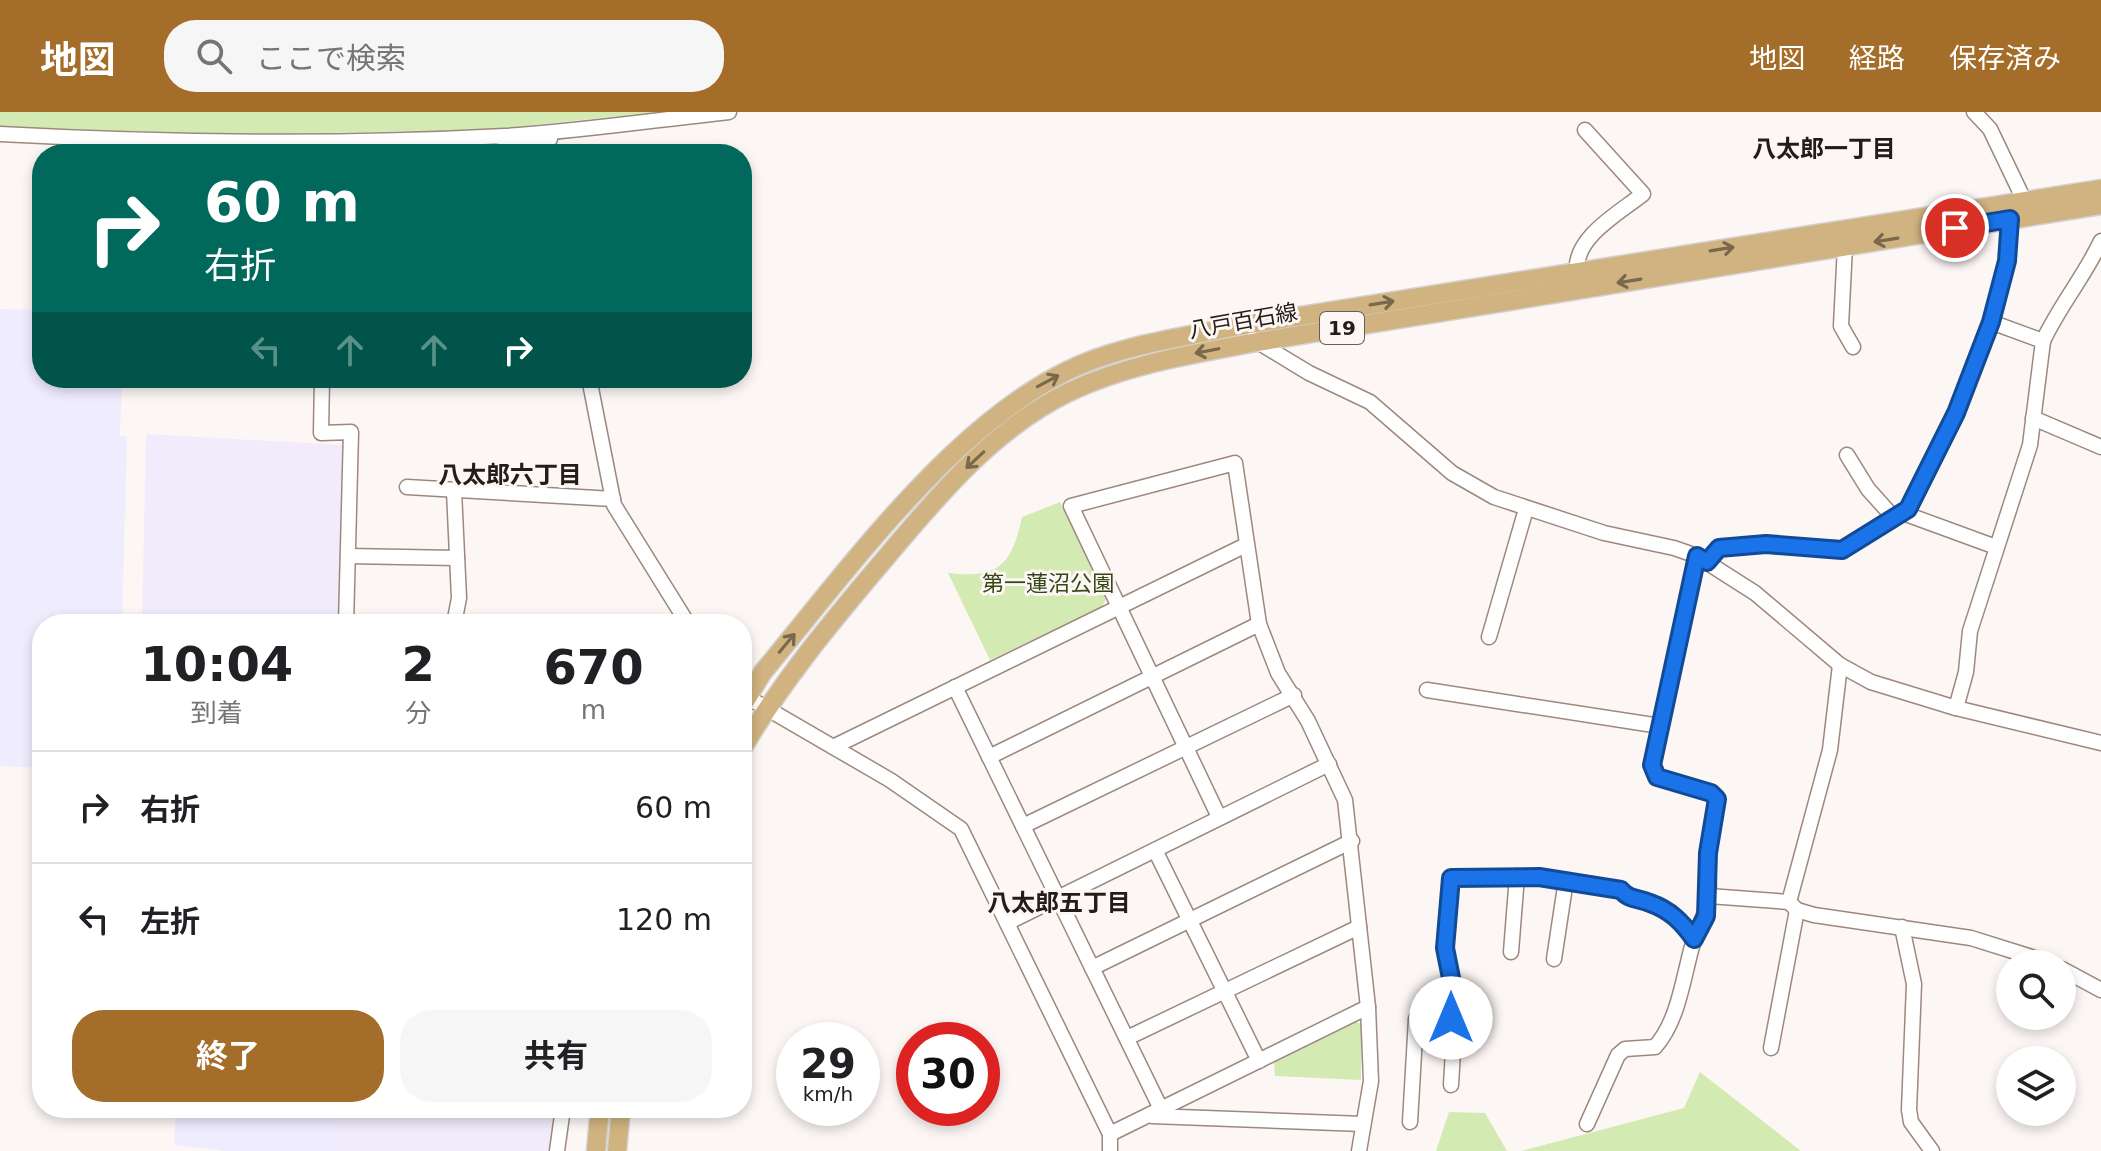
<!DOCTYPE html>
<html lang="ja">
<meta charset="utf-8">
<style>
body{margin:0;font-family:"DejaVu Sans","Noto Sans JP",sans-serif;background:#f6f6f6;color:#202124;height:100vh;display:flex;flex-direction:column;font-size:30px;white-space:nowrap}
*{box-sizing:border-box;margin:0}
p{font-size:26px;color:#757577}
.icon{flex:none;width:44px;height:44px;fill:none;stroke:currentColor;stroke-width:2;stroke-linecap:round;stroke-linejoin:round}
.map{position:relative;flex:1;overflow:hidden}
.side{position:absolute;left:32px;top:502px;width:720px;height:504px;display:flex;flex-direction:column;background:#fff;border-radius:32px;box-shadow:0 4px 12px #0003}
.side>*{flex:none}
.hud{position:absolute;left:32px;top:32px;width:720px;height:244px;border-radius:32px;box-shadow:0 4px 12px #0003;background:#00695c;color:#fff;overflow:hidden}
.fabs{position:absolute;left:1996px;top:838px;display:grid;gap:16px}
.fabs a{display:grid;place-items:center;width:80px;height:80px;border-radius:50%;background:#fff;box-shadow:0 4px 12px #0003;font-size:40px}
.speed{position:absolute;left:776px;top:910px;display:flex;gap:16px;font-size:40px;font-weight:700;text-align:center}
.speed>*{display:grid;place-content:center;width:104px;height:104px;border-radius:50%;background:#fff;box-shadow:0 4px 12px #0003;line-height:1}
.speed small{font-size:20px;font-weight:400}
.speed .limit{border:12px solid #d22;background:#fff;color:#111}
.pin{position:absolute;display:grid;place-items:center;width:68px;height:68px;color:#fff;margin:-34px;border:4px solid #fff;border-radius:50%;box-shadow:0 2px 8px #0007}
.me{position:absolute;width:88px;margin:-44px;rotate:0deg;stroke-linejoin:round;filter:drop-shadow(0 0 6px #0008)}
.turn{display:flex;align-items:center;gap:28px;height:168px;padding:0 40px;font-size:36px}
.turn .icon{width:104px;height:104px;stroke-width:2.5}
.turn b{display:block;font-size:56px;line-height:68px}
.lanes{display:flex;align-items:center;height:76px;padding:0 40px;background:#0003;justify-content:center;gap:40px;direction:ltr}
.lanes .off{opacity:.35}
.eta{display:flex;justify-content:space-evenly;align-items:center;height:136px;text-align:center}
.eta b{font-size:48px;font-weight:700;line-height:56px}
.action{display:flex;gap:16px;margin-top:auto;padding:16px 40px}
.action a{flex:1;height:92px;border-radius:32px;background:#a46d29;color:#fff;font-size:32px;font-weight:700;line-height:92px;text-align:center}
.action a+a{background:#f6f6f6;color:#202124}
ul{padding:0;list-style:none}
li{display:flex;align-items:center;gap:24px;height:112px;padding:0 40px;border-top:2px solid #e0e0e0}
li div{flex:1}
li b{display:block;font-size:30px}
li em{font-style:normal}
header{display:flex;align-items:center;gap:48px;box-sizing:border-box;height:112px;padding:0 40px;background:#a46d29;color:#fff}
header strong{font-size:38px}
nav{display:flex;gap:44px;margin-inline-start:auto;font-size:28px}
.search{width:560px;height:72px;background:#f6f6f6;display:flex;align-items:center;gap:20px;box-sizing:border-box;padding:0 28px;border-radius:32px;color:#757577;font-size:30px}
.map>svg:first-child{display:block}
.commercial{fill:#f2ebfc}
.industrial{fill:#efecfe}
.green{fill:#d3eab3}
.lines{fill:none;stroke-linecap:round;stroke-linejoin:round}
.minor-casing{stroke:#9d887e;stroke-width:17}
.major-casing{stroke:#d3d2d1;stroke-width:21}
.minor{stroke:#fff;stroke-width:14}
.major{stroke:#d0b380;stroke-width:18}
.oneway{stroke:#7a684c}
.route-casing{stroke:#114b97;stroke-width:20}
.route{stroke:#1a73e8;stroke-width:14}
.labels{text-anchor:middle;dominant-baseline:central;stroke-width:6;stroke-linejoin:round;paint-order:stroke}
.shield{fill:#fcf7f5;stroke:#655e5a;stroke-width:2}
.shield-label{font-size:20px;font-weight:bold;fill:#241c18}
.street-label{font-size:22px;fill:#241c18;stroke:#fcf7f5}
.park-label{font-size:22px;fill:#364716;stroke:#fcf7f5}
.neighbourhood-label{font-size:24px;font-weight:bold;fill:#241c18;stroke:#fcf7f5}
</style>
<header>
<strong>地図</strong>
<div class="search"><svg class="icon" aria-label="search" viewBox="0 0 24 24"><circle cx="10" cy="10" r="6"/><path d="M15 15l6 6"/></svg>ここで検索</div>
<nav><a>地図</a><a>経路</a><a>保存済み</a></nav>
</header>
<div class="map">
<svg width="2101" height="1039" viewBox="0 0 2101 1039">
<rect width="100%" height="100%" fill="#fcf7f5"/>
<g class="commercial">
<polygon points="146,322 343,333 339,512 142,512"/>
<polygon points="335,996 559,996 553,1039 335,1039"/>
</g>
<g class="industrial">
<polygon points="0,197 42,198 42,266 122,266 120,324 127,325 122,512 42,512 42,656 0,654"/>
<polygon points="176,996 335,996 335,1039 226,1039 174,1033"/>
</g>
<g class="green">
<polygon points="0,0 658,0 495,17 201,24 0,14"/>
<path d="M 1060,390 L 1106,487 L 1102,495 L 990,548 L 948,461 C 998,467 1012,453 1022,405 Z"/>
<polygon points="1355,909 1361,912 1361,968 1275,964 1274,949"/>
<polygon points="1700,960 1801,1039 1521,1039 1684,996"/>
<polygon points="1449,1000 1485,1001 1507,1039 1436,1039"/>
</g>
<g class="lines">
<g class="minor-casing">
<g id="minor">
<polyline points="1974,0 1990,17 2025,90"/>
<path d="M 0,22 C 168,31 336,33 505,24 C 580,19 655,8 729,0"/>
<polyline points="459,42 487,41 550,27"/>
<polyline points="1845,134 1841,214 1853,235"/>
<path d="M 1577,160 C 1573,126 1619,101 1643,82 L 1585,18"/>
<polyline points="1253,227 1309,261 1370,290 1452,361 1494,385 1604,421 1674,436 1697,444 1755,481 1840,553 1871,570 1956,596 2101,631"/>
<path d="M 2043,229 C 2060,193 2084,165 2101,129"/>
<polyline points="322,266 321,321 351,320 346,512"/>
<polyline points="589,266 614,393 688,512"/>
<polyline points="2033,306 2101,335"/>
<polyline points="1847,343 1868,377 1894,406"/>
<polyline points="407,375 613,387"/>
<polyline points="454,379 459,486 454,512"/>
<polyline points="1903,401 1996,435"/>
<polyline points="348,444 457,446"/>
<polyline points="1697,444 1652,653 1657,665 1711,681 1717,687 1708,741 1709,784"/>
<polyline points="1707,450 1719,436 1766,432 1842,438 1908,397 1956,301 1991,210 2007,149 2010,107"/>
<polyline points="1489,525 1526,397"/>
<polyline points="1840,553 1830,638 1789,790 1797,798 1814,803 1971,826 2054,852"/>
<polyline points="955,575 1161,997"/>
<polyline points="1427,578 1660,614"/>
<polyline points="742,582 890,668 961,717 1110,1022 1110,1039"/>
<polyline points="1956,596 1966,560 1970,519 2030,333 2043,229 1991,210"/>
<polyline points="833,635 1246,433"/>
<polyline points="989,645 1259,512"/>
<polyline points="1219,705 1071,394 1235,351 1259,512 1278,561 1308,609 1345,688 1368,895 1371,969 1359,1039"/>
<polyline points="1023,714 1294,583"/>
<polyline points="1155,738 1259,949"/>
<polyline points="1007,811 1329,652"/>
<polyline points="1902,815 1914,872 1909,998 1911,1010 1932,1039"/>
<polyline points="1511,840 1517,764"/>
<polyline points="1554,847 1566,768"/>
<polyline points="1092,856 1352,729"/>
<polyline points="2062,857 2101,878"/>
<polyline points="1127,926 1359,815"/>
<polyline points="1771,936 1797,798"/>
<path d="M 1451,973 L 1454,921 L 1451,866 L 1445,836 L 1451,766 L 1539,765 L 1621,778 C 1629,788 1638,786 1650,791 C 1670,798 1682,810 1694,827"/>
<polyline points="1152,1004 1363,1012"/>
<polyline points="1410,1010 1416,907 1451,906"/>
<path d="M 1587,1012 L 1618,943 L 1625,937 L 1655,935 C 1679,908 1683,865 1693,831 C 1698,814 1707,802 1709,784 L 1789,790"/>
<polyline points="1110,1022 1368,895"/>
<polyline points="557,1039 563,996"/>
</g>
</g>
<g class="major-casing">
<g id="major">
<path d="M 742,594 L 763,560 C 846,460 950,316 1067,259 C 1119,233 1181,226 1237,214 L 2101,77"/>
<path d="M 742,637 C 781,571 828,514 877,456 C 932,391 990,318 1069,280 C 1128,252 1193,242 1257,230 L 2101,93"/>
<polyline points="596,1039 600,996"/>
<polyline points="617,1039 621,996"/>
</g>
</g>
<use href="#minor" class="minor"/>
<use href="#major" class="major"/>
</g>
<defs><path id="oneway-shaft" d="M-6 0H5M1.5-3L5.5 0L1.5 3" fill="none" stroke-width="1.6" stroke-linecap="round" stroke-linejoin="round" transform="scale(2)"/></defs>
<g class="oneway">
<use href="#oneway-shaft" transform="translate(1886 128) rotate(171)"/>
<use href="#oneway-shaft" transform="translate(1722 137) rotate(-9)"/>
<use href="#oneway-shaft" transform="translate(1629 169) rotate(171)"/>
<use href="#oneway-shaft" transform="translate(1382 191) rotate(-9)"/>
<use href="#oneway-shaft" transform="translate(1207 239) rotate(169)"/>
<use href="#oneway-shaft" transform="translate(1048 269) rotate(-28)"/>
<use href="#oneway-shaft" transform="translate(975 348) rotate(137)"/>
<use href="#oneway-shaft" transform="translate(787 531) rotate(-50)"/>
</g>
<g class="lines">
<g class="route-casing">
<path id="route" d="M 1451,906 L 1451,866 L 1445,836 L 1451,766 L 1539,765 L 1621,778 C 1629,788 1638,786 1650,791 C 1670,798 1682,810 1694,827 L 1706,804 L 1708,741 L 1717,687 L 1711,681 L 1657,665 L 1652,653 L 1697,444 L 1707,450 L 1719,436 L 1766,432 L 1842,438 L 1908,397 L 1956,301 L 1991,210 L 2007,149 L 2010,107 L 1955,116"/>
</g>
<use href="#route" class="route"/>
</g>
<g class="labels">
<rect class="shield" x="1320" y="200" width="44" height="32" rx="6"/>
<g class="shield-label">
<text x="1342" y="216">19</text>
</g>
<g class="street-label">
<text transform="translate(1243 209) rotate(-10)">八戸百石線</text>
</g>
<g class="park-label">
<text x="1048" y="471">第一蓮沼公園</text>
</g>
<g class="neighbourhood-label">
<text x="1824" y="37">八太郎一丁目</text>
<text x="510" y="363">八太郎六丁目</text>
<text x="1059" y="791">八太郎五丁目</text>
</g>
</g>
</svg>
<div class="fabs">
<a><svg class="icon" aria-label="search" viewBox="0 0 24 24"><circle cx="10" cy="10" r="6"/><path d="M15 15l6 6"/></svg></a>
<a><svg class="icon" aria-label="layers" viewBox="0 0 24 24"><path d="M12 4l9 5-9 5-9-5zM3 14l9 5 9-5"/></svg></a>
</div>
<div class="speed"><div>29<small>km/h</small></div><div class="limit">30</div></div>
<div class="pin" style="left:1955px;top:116px;background:#d93025"><svg class="icon" aria-label="arrive" viewBox="0 0 24 24"><path d="M6 21V4h12l-3 4 3 4H6"/></svg></div>
<svg class="me" style="left:1451px;top:906px" viewBox="-20 -20 40 40"><circle r="19" fill="#fff"/><path d="M0-13L10 11 0 6-10 11z" fill="#1a73e8"/></svg>
<div class="hud">
<div class="turn"><svg class="icon" aria-label="right" viewBox="0 0 24 24"><path d="M7 20v-9h11M14 6l5 5-5 5"/></svg><div><b>60 m</b>右折</div></div>
<div class="lanes"><svg class="icon off" aria-label="left" viewBox="0 0 24 24"><path d="M17 20v-9H6M10 6l-5 5 5 5"/></svg><svg class="icon off" aria-label="ahead" viewBox="0 0 24 24"><path d="M12 20V5M6 11l6-6 6 6"/></svg><svg class="icon off" aria-label="ahead" viewBox="0 0 24 24"><path d="M12 20V5M6 11l6-6 6 6"/></svg><svg class="icon" aria-label="right" viewBox="0 0 24 24"><path d="M7 20v-9h11M14 6l5 5-5 5"/></svg></div>
</div>
<section class="side">
<div class="eta">
<div><b>10:04</b><p>到着</p></div>
<div><b>2</b><p>分</p></div>
<div><b>670</b><p>m</p></div>
</div>
<ul>
<li><svg class="icon" aria-label="right" viewBox="0 0 24 24"><path d="M7 20v-9h11M14 6l5 5-5 5"/></svg><div><b>右折</b></div><em>60 m</em></li>
<li><svg class="icon" aria-label="left" viewBox="0 0 24 24"><path d="M17 20v-9H6M10 6l-5 5 5 5"/></svg><div><b>左折</b></div><em>120 m</em></li>
</ul>
<div class="action"><a>終了</a><a>共有</a></div>
</section>
</div>
